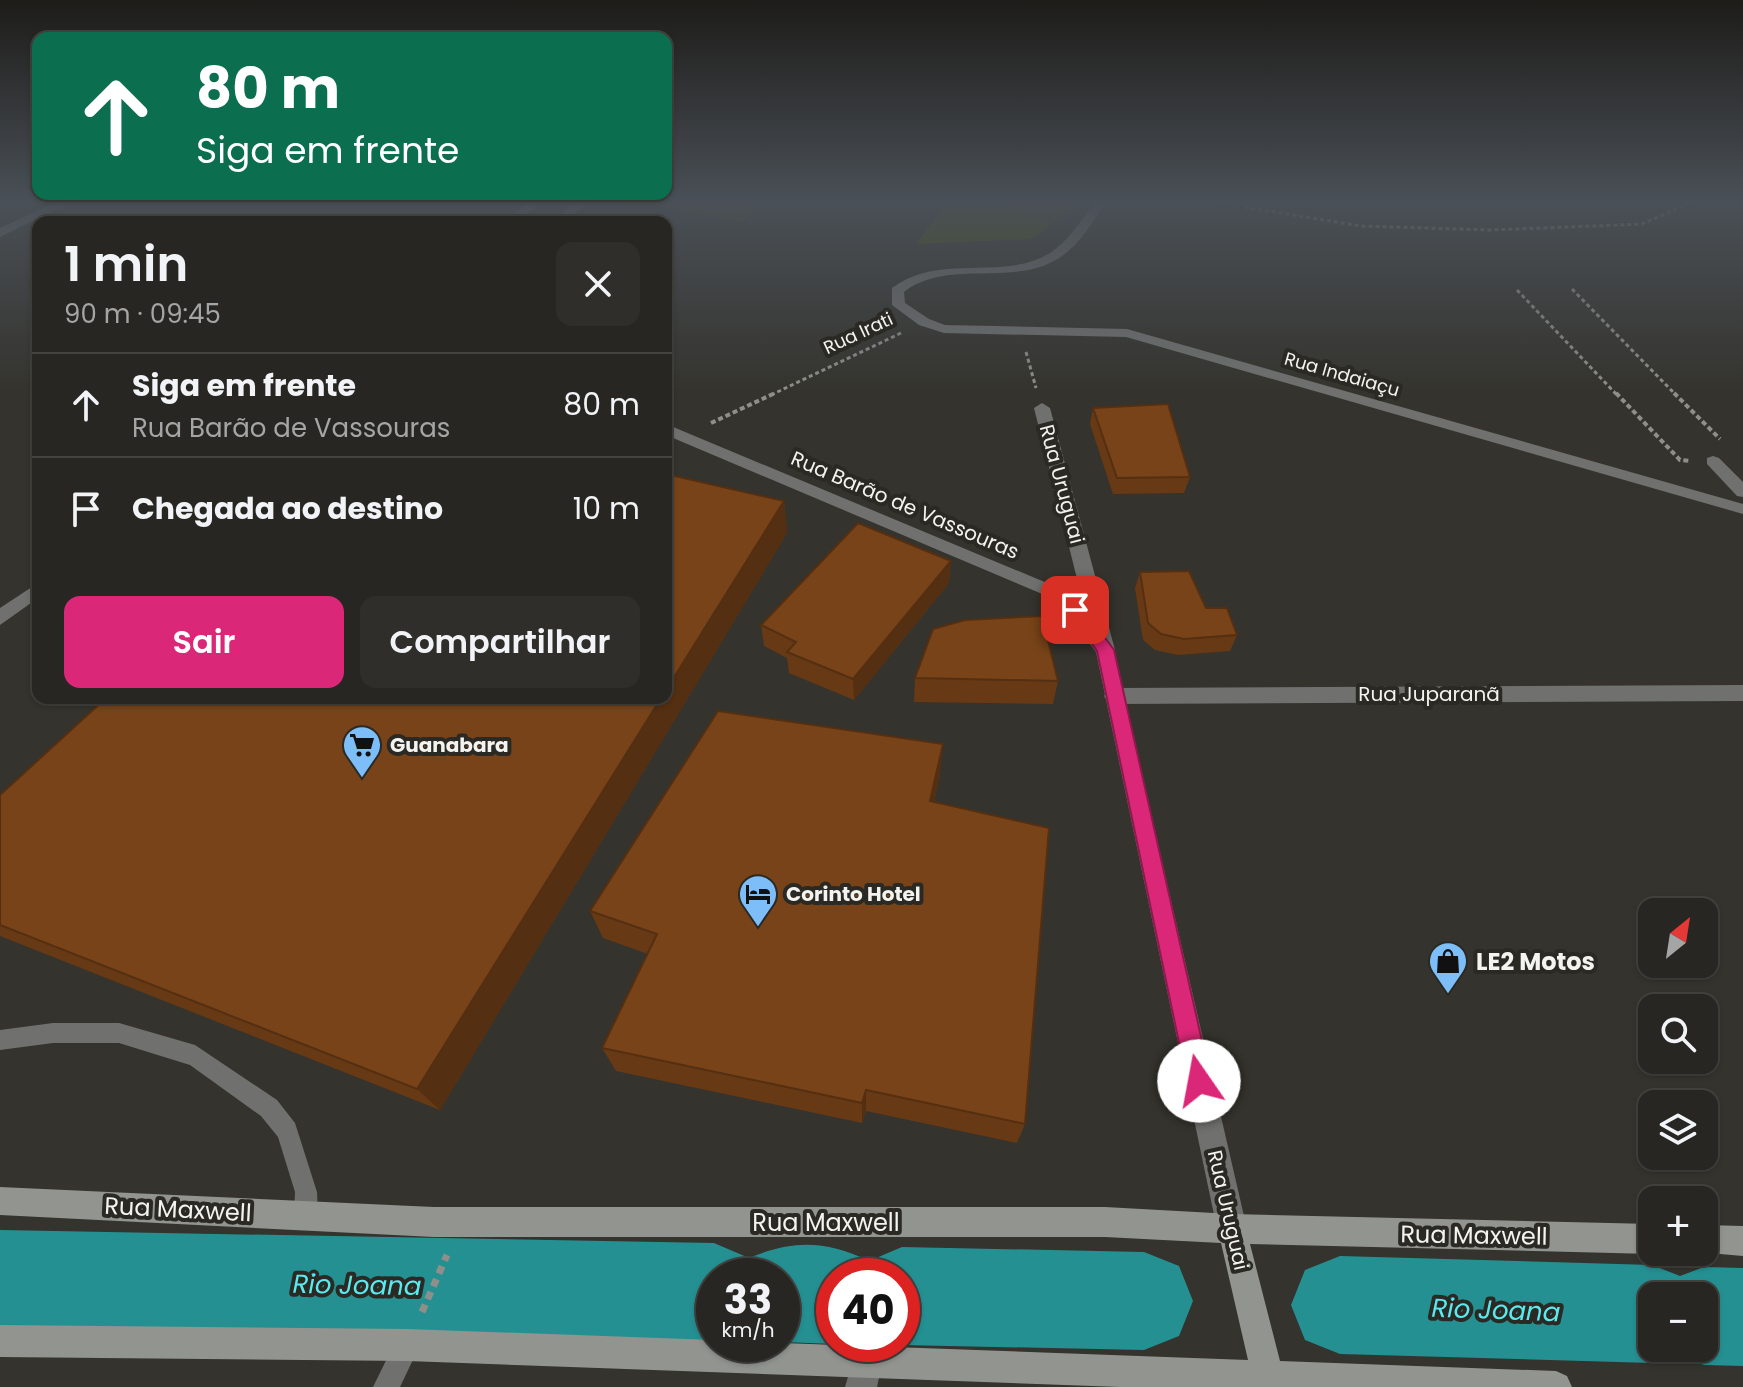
<!DOCTYPE html>
<html lang="pt">
<meta charset="utf-8">
<style>
body{margin:0;font-family:Poppins,sans-serif;background:#2f2e2a;color:#f1f3f6;height:100vh;display:flex;flex-direction:column;font-size:30px;white-space:nowrap}
*{box-sizing:border-box;margin:0}
p{font-size:26px;color:#a4a5a5}
.icon{flex:none;width:44px;height:44px;fill:none;stroke:currentColor;stroke-width:2;stroke-linecap:round;stroke-linejoin:round}
.map{position:relative;flex:1;overflow:hidden}
.sheet{position:absolute;left:32px;top:216px;width:640px;height:488px;display:flex;flex-direction:column;background:#272622;border-radius:16px;box-shadow:0 2px 6px #0004,0 0 0 2px #434340}
.sheet>*{flex:none}
.guide{position:absolute;left:32px;top:32px;width:640px;height:168px;border-radius:16px;box-shadow:0 2px 6px #0004,0 0 0 2px #434340;background:#0b6e4f;color:#fff;overflow:hidden}
.needle{width:52px;rotate:30deg}
.controls{position:absolute;left:1638px;top:898px;display:grid;gap:16px}
.controls a{display:grid;place-items:center;width:80px;height:80px;border-radius:16px;background:#272622;box-shadow:0 2px 6px #0004,0 0 0 2px #434340;font-size:40px}
.speed{position:absolute;left:696px;top:1258px;display:flex;gap:16px;font-size:40px;font-weight:700;text-align:center}
.speed>*{display:grid;place-content:center;width:104px;height:104px;border-radius:50%;background:#272622;box-shadow:0 2px 6px #0004,0 0 0 2px #434340;line-height:1}
.speed small{font-size:20px;font-weight:400}
.speed .limit{border:12px solid #d22;background:#fff;color:#111}
.pin{position:absolute;display:grid;place-items:center;width:68px;height:68px;color:#fff;margin:-34px;border-radius:16px;box-shadow:0 4px 12px #0006}
.me{position:absolute;width:88px;margin:-44px;rotate:348deg;stroke-linejoin:round;filter:drop-shadow(0 0 6px #0008)}
.turn{display:flex;align-items:center;gap:28px;height:168px;padding:0 32px;font-size:36px}
.turn .icon{width:104px;height:104px;stroke-width:2.5}
.turn b{display:block;font-size:56px;line-height:68px}
.round{display:grid;place-items:center;flex:none;width:84px;height:84px;border-radius:16px;background:#2f2e2a}
.headline{display:flex;align-items:center;justify-content:space-between;height:136px;padding:0 32px}
h1{font-size:48px;font-weight:600;line-height:60px}
.primary-button{display:flex;gap:16px;margin-top:auto;padding:16px 32px}
.primary-button a{flex:1;height:92px;border-radius:16px;background:#db2777;color:#fff;font-size:32px;font-weight:600;line-height:92px;text-align:center}
.primary-button a+a{background:#2f2e2a;color:#f1f3f6}
ul{padding:0;list-style:none}
li{display:flex;align-items:center;gap:24px;height:104px;padding:0 32px;border-top:2px solid #434340}
li div{flex:1}
li b{display:block;font-size:30px}
li em{font-style:normal}
.map>svg:first-child{display:block}
.green{fill:#464f06}
.lines{fill:none;stroke-linecap:round;stroke-linejoin:round}
.river{fill:#259092;fill-rule:evenodd}
.path-far2{stroke:#8f8f8a;stroke-width:3;stroke-dasharray:4 3;stroke-linecap:butt}
.path-far1{stroke:#8f8f8a;stroke-width:4;stroke-dasharray:5 3;stroke-linecap:butt}
.path{stroke:#8f8f8a;stroke-width:7;stroke-dasharray:8 6;stroke-linecap:butt}
.service{fill:#70716f;fill-rule:evenodd}
.minor{fill:#70716f;fill-rule:evenodd}
.tertiary{fill:#70716f;fill-rule:evenodd}
.secondary{fill:#929490;fill-rule:evenodd}
.wall{fill:#673a15}
.shaded-wall{fill:#542f11}
.building{fill:#784318;stroke:#542f11;stroke-width:2}
.route{fill:#db2777;stroke:#8e194d;stroke-width:2}
.labels{text-anchor:middle;dominant-baseline:central;stroke-width:8;stroke-linejoin:round;paint-order:stroke}
.far-street-label{font-size:18px;fill:#f3f3ef;stroke:#2a2924}
.street-label{font-size:20px;fill:#f3f3ef;stroke:#2a2924}
.poi-label{font-size:20px;font-weight:bold;fill:#f3f3ef;stroke:#2a2924;text-anchor:start}
.near-poi-label{font-size:24px;font-weight:bold;fill:#f3f3ef;stroke:#2a2924;text-anchor:start}
.near-street-label{font-size:24px;fill:#f3f3ef;stroke:#2a2924}
.near-water-label{font-size:26px;font-style:italic;fill:#5aeaee;stroke:#2a2924}
</style>
<div class="map">
<svg width="1743" height="1387" viewBox="0 0 1743 1387">
<rect width="100%" height="100%" fill="#34332d"/>
<g class="green">
<polygon points="625,201 762,201 743,222"/>
<polygon points="949,201 1083,201 1031,239 916,244"/>
</g>
<g class="lines">
<g class="river">
<path d="M 0,1230 L 714,1243 L 749,1258 C 793,1240 825,1240 869,1261 L 902,1247 L 1144,1252 L 1179,1266 L 1193,1301 L 1179,1336 L 1144,1350 L 902,1345 L 902,1276 L 834,1276 L 834,1344 L 782,1342 L 782,1276 L 714,1276 L 714,1341 L 0,1326 Z"/>
<path d="M 1340,1256 L 1652,1265 L 1680,1276 L 1704,1267 L 1743,1268 L 1743,1366 L 1704,1365 L 1676,1354 L 1652,1363 L 1340,1354 L 1305,1340 L 1291,1305 L 1305,1270 ZM 1652,1296 L 1704,1296 L 1704,1348 L 1652,1348 Z"/>
</g>
<g class="path-far2">
<polyline points="1244,207 1361,226 1490,230 1642,224 1694,201"/>
<polyline points="1572,289 1676,395"/>
<polyline points="1517,290 1617,395"/>
<polyline points="1026,352 1036,388"/>
<polyline points="771,395 901,333"/>
</g>
<g class="path-far1">
<polyline points="1616,393 1680,460 1691,461"/>
<polyline points="1674,393 1720,439"/>
<polyline points="711,423 775,393"/>
</g>
<polyline class="path" points="422,1312 447,1255"/>
<g class="service">
<polygon points="53,1023 119,1023 195,1045 277,1100 295,1123 317,1192 318,1216 314,1224 306,1228 298,1224 294,1216 295,1192 278,1137 261,1116 190,1065 119,1043 53,1043 0,1050 0,1030"/>
<polygon points="407,1332 416,1336 420,1345 400,1387 373,1387 398,1336"/>
</g>
<g class="minor">
<polygon points="58,201 73,201 0,237 0,228"/>
<path d="M 1095,201 L 1107,201 C 1093,221 1080,245 1059,258 C 1012,288 948,258 904,292 L 905,303 L 929,319 L 945,325 L 1127,329 L 1743,504 L 1743,514 L 1126,337 L 944,333 L 919,325 L 892,305 L 892,288 C 940,252 1003,282 1050,253 C 1069,241 1082,219 1095,201 Z"/>
<polygon points="1217,201 1230,201 1224,204"/>
<polygon points="1042,403 1050,408 1115,650 1105,657 1095,650 1034,408"/>
<polygon points="1713,456 1719,458 1743,482 1743,497 1737,496 1707,464 1707,458"/>
<polygon points="1743,685 1743,701 1114,704 1107,701 1104,696 1107,691 1114,688"/>
<polygon points="866,1348 877,1353 882,1364 877,1387 845,1387 855,1353"/>
</g>
<g class="tertiary">
<polygon points="530,201 543,201 517,222 504,222"/>
<polygon points="576,201 589,201 565,222 552,222"/>
<polygon points="666,424 1059,588 1082,605 1112,645 1247,1229 1242,1239 1232,1244 1222,1239 1217,1229 1096,652 1068,615 1047,596 666,435"/>
<polygon points="38,583 38,598 0,625 0,608"/>
</g>
<g class="secondary">
<polygon points="0,1187 434,1207 1105,1207 1232,1214 1652,1224 1652,1252 1656,1252 1652,1254 1250,1244 1280,1361 1556,1371 1567,1376 1572,1387 1120,1387 407,1361 0,1357 0,1325 407,1329 714,1340 714,1344 782,1343 1248,1360 1221,1243 1105,1237 434,1237 0,1215"/>
<polygon points="1704,1225 1743,1226 1743,1256 1697,1252 1704,1252"/>
</g>
</g>
<g class="wall">
<polygon points="1093,408 1190,477 1184,493 1113,494 1090,424"/>
<polygon points="784,501 787,533 440,1110 0,936 0,795"/>
<polygon points="951,561 949,583 854,700 789,673 787,658 764,646 761,625"/>
<polygon points="1140,572 1206,608 1237,635 1230,651 1178,655 1155,650 1143,640 1135,588"/>
<polygon points="915,678 1058,681 1053,704 914,702"/>
<polygon points="940,774 934,802 1025,1124 1017,1143 866,1111 862,1123 616,1071 602,1048 648,954 603,938 590,911"/>
</g>
<g class="shaded-wall">
<polygon points="784,501 787,533 440,1110 417,1089 661,698 666,698 666,690"/>
<polygon points="951,561 949,583 854,700 853,679"/>
<polygon points="943,744 940,774 928,830 930,801"/>
<polygon points="866,1090 866,1111 862,1123 862,1103"/>
</g>
<g class="building">
<polygon points="1168,404 1190,477 1117,478 1093,408"/>
<polygon points="666,474 784,501 666,690"/>
<polygon points="858,523 951,561 853,679 787,652 796,642 761,625"/>
<polygon points="1189,571 1206,608 1227,608 1237,635 1184,639 1161,634 1148,623 1140,572"/>
<polygon points="1042,616 1058,681 915,678 933,629 965,620"/>
<polygon points="106,698 661,698 417,1089 0,925 0,795"/>
<polygon points="718,711 943,744 930,801 1049,828 1025,1124 866,1090 862,1103 602,1048 657,934 590,911"/>
</g>
<linearGradient id="sky" x2="0" y2="1"><stop stop-color="#1d1c19"/><stop offset="0.51" stop-color="#4a5057"/><stop offset="1" stop-color="#4a5057" stop-opacity="0"/></linearGradient>
<rect width="1743" height="395" fill="url(#sky)"/>
<polygon class="route" points="1075,604 1081,605 1114,650 1211,1081 1208,1090 1199,1093 1191,1090 1187,1081 1097,651 1067,610"/>
<defs>
<g id="supermarket-pin" transform="scale(2)"><path d="M0 17L-7.5 6A9.5 9.5 0 1 1 7.5 6Z" fill="#7dbef9" stroke="#2a2924"/><path d="M-6-5.5h2.5l.6 2H6L4.5 2H-2.5L-4.4-4H-6ZM-1.5 3.2a1.3 1.3 0 1 0 .1 0ZM3 3.2a1.3 1.3 0 1 0 .1 0Z" fill="#111"/></g>
<g id="hotel-pin" transform="scale(2)"><path d="M0 17L-7.5 6A9.5 9.5 0 1 1 7.5 6Z" fill="#7dbef9" stroke="#2a2924"/><path d="M-6-4.5h1.5V1H6V5H4.5V3h-9V5H-6ZM-4 0a1.8 1.8 0 1 1 3.6 0ZM.5 0V-2.5h3Q6-2.5 6 0Z" fill="#111"/></g>
<g id="shop-pin" transform="scale(2)"><path d="M0 17L-7.5 6A9.5 9.5 0 1 1 7.5 6Z" fill="#7dbef9" stroke="#2a2924"/><path d="M-5-2.5h2.3a2.7 3.5 0 0 1 5.4 0H5L5.5 6h-11ZM-1.5-2.5h3a1.5 2.3 0 0 0-3 0Z" fill="#111"/></g>
</defs>
<g fill-rule="evenodd">
<use href="#supermarket-pin" x="362" y="745"/>
<use href="#hotel-pin" x="758" y="894"/>
<use href="#shop-pin" x="1448" y="961"/>
</g>
<g class="labels">
<g class="far-street-label">
<text transform="translate(858 333) rotate(-25)">Rua Irati</text>
<text transform="translate(1342 374) rotate(16)">Rua Indaiaçu</text>
</g>
<g class="street-label">
<text transform="translate(1062 484) rotate(75)">Rua Uruguai</text>
<text transform="translate(905 505) rotate(23)">Rua Barão de Vassouras</text>
<text x="1429" y="694">Rua Juparanã</text>
<text transform="translate(1228 1210) rotate(77)">Rua Uruguai</text>
</g>
<g class="poi-label">
<text x="390" y="745">Guanabara</text>
<text x="786" y="894">Corinto Hotel</text>
</g>
<g class="near-poi-label">
<text x="1476" y="961">LE2 Motos</text>
</g>
<g class="near-street-label">
<text transform="translate(178 1209) rotate(3)">Rua Maxwell</text>
<text x="826" y="1222">Rua Maxwell</text>
<text transform="translate(1474 1235) rotate(1)">Rua Maxwell</text>
</g>
<g class="near-water-label">
<text transform="translate(357 1285) rotate(1)">Rio Joana</text>
<text transform="translate(1496 1310) rotate(2)">Rio Joana</text>
</g>
</g>
</svg>
<div class="controls">
<a><svg class="needle" viewBox="-14 -14 28 28"><path d="M0-13l5 13h-10z" fill="#e53935"/><path d="M0 13l5-13h-10z" fill="#a4a5a5"/></svg></a>
<a><svg class="icon" aria-label="search" viewBox="0 0 24 24"><circle cx="10" cy="10" r="6"/><path d="M15 15l6 6"/></svg></a>
<a><svg class="icon" aria-label="layers" viewBox="0 0 24 24"><path d="M12 4l9 5-9 5-9-5zM3 14l9 5 9-5"/></svg></a>
<a>+</a>
<a>−</a>
</div>
<div class="speed"><div>33<small>km/h</small></div><div class="limit">40</div></div>
<div class="pin" style="left:1075px;top:610px;background:#d93025"><svg class="icon" aria-label="arrive" viewBox="0 0 24 24"><path d="M6 21V4h12l-3 4 3 4H6"/></svg></div>
<svg class="me" style="left:1199px;top:1081px" viewBox="-20 -20 40 40"><circle r="19" fill="#fff"/><path d="M0-13L10 11 0 6-10 11z" fill="#db2777"/></svg>
<div class="guide">
<div class="turn"><svg class="icon" aria-label="ahead" viewBox="0 0 24 24"><path d="M12 20V5M6 11l6-6 6 6"/></svg><div><b>80 m</b>Siga em frente</div></div>
</div>
<section class="sheet">
<div class="headline"><div><h1>1 min</h1><p>90 m · 09:45</p></div><a class="round"><svg class="icon" aria-label="close" viewBox="0 0 24 24"><path d="M6 6l12 12M18 6L6 18"/></svg></a></div>
<ul>
<li><svg class="icon" aria-label="ahead" viewBox="0 0 24 24"><path d="M12 20V5M6 11l6-6 6 6"/></svg><div><b>Siga em frente</b><p>Rua Barão de Vassouras</p></div><em>80 m</em></li>
<li><svg class="icon" aria-label="arrive" viewBox="0 0 24 24"><path d="M6 21V4h12l-3 4 3 4H6"/></svg><div><b>Chegada ao destino</b></div><em>10 m</em></li>
</ul>
<div class="primary-button"><a>Sair</a><a>Compartilhar</a></div>
</section>
</div>
